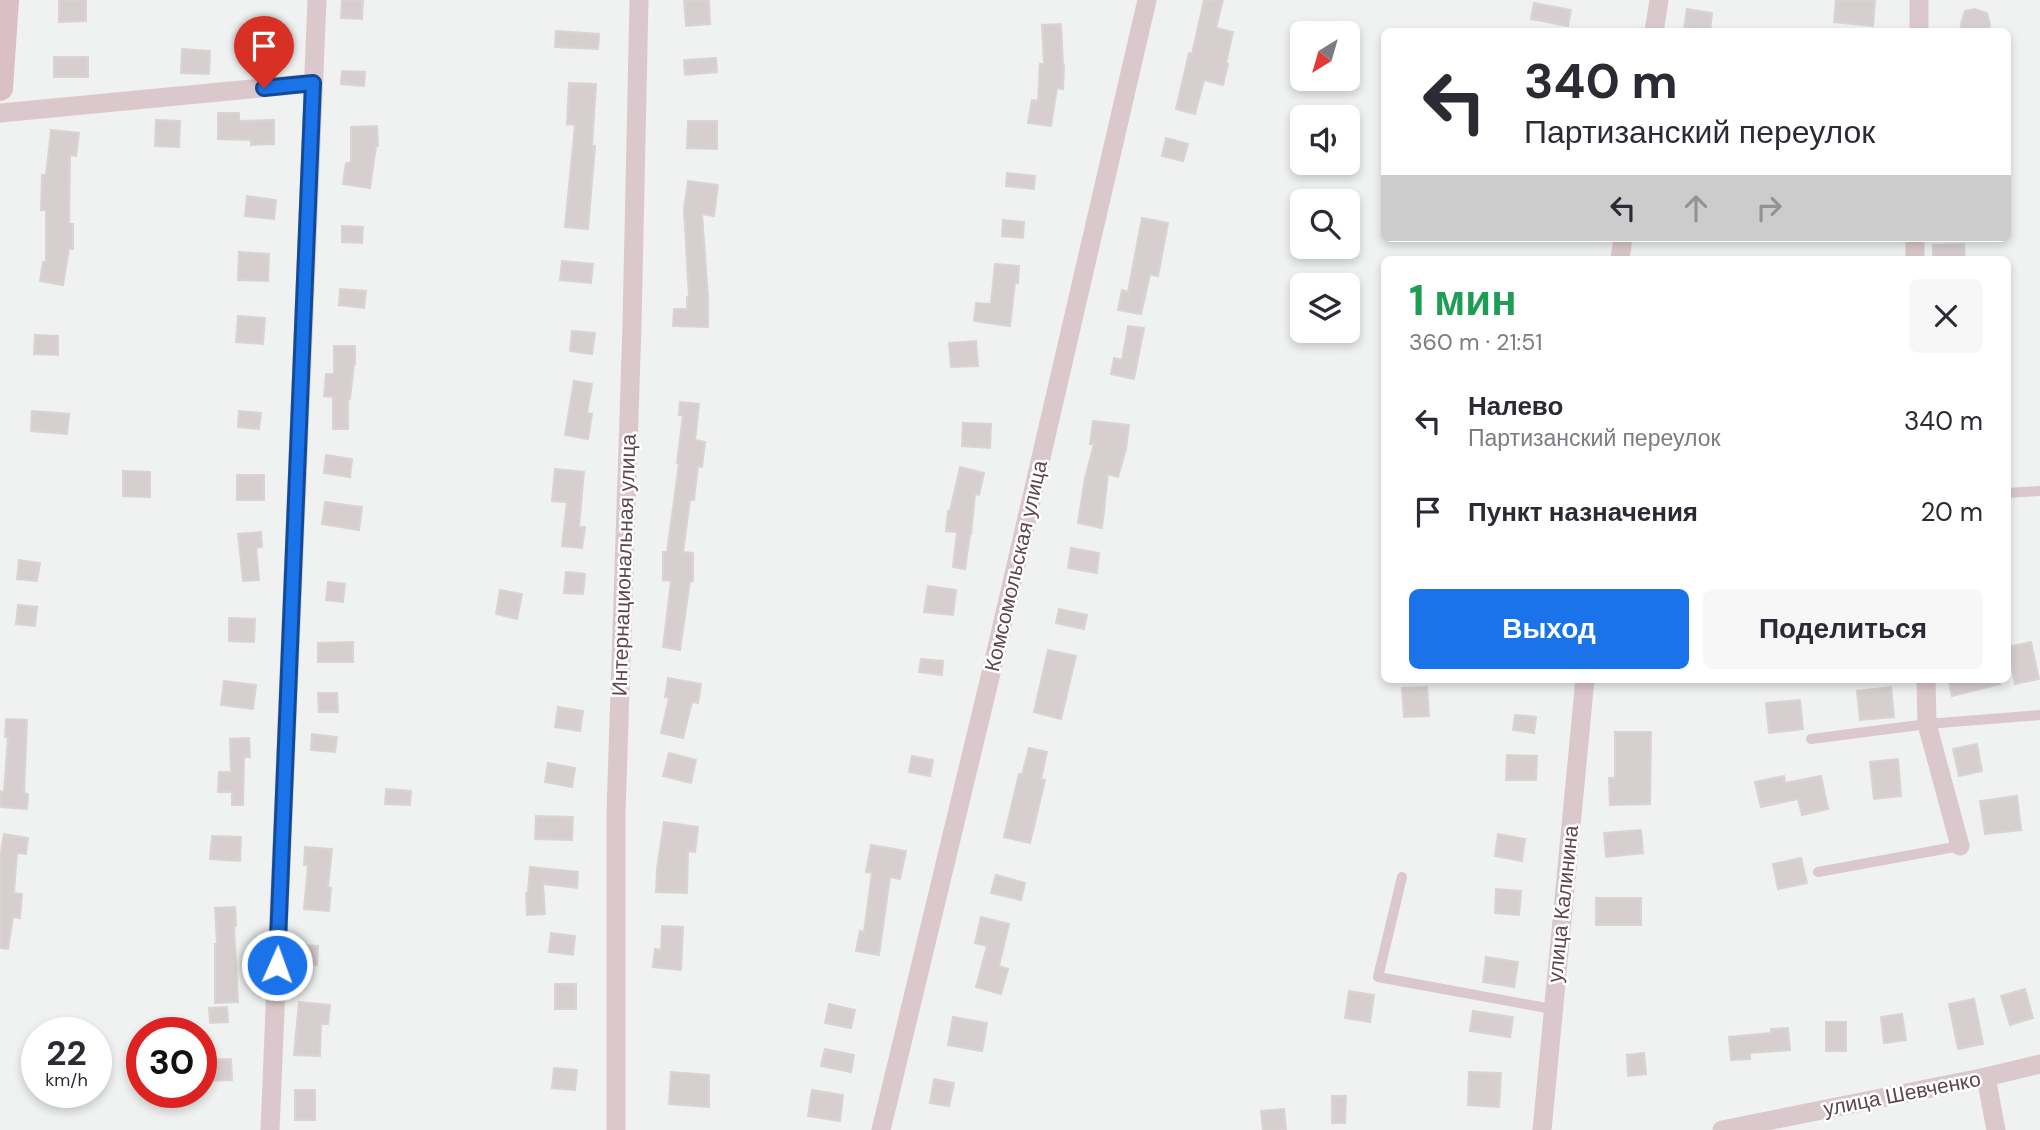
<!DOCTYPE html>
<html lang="ru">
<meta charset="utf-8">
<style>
body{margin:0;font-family:"DM Sans",sans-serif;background:#f7f7f7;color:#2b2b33;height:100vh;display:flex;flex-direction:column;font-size:26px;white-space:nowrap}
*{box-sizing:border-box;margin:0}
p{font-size:23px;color:#7c7c81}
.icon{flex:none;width:38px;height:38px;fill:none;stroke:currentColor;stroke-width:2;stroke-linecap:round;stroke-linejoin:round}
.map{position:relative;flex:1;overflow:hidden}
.details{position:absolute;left:1381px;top:256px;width:630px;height:427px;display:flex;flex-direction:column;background:#fff;border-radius:10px;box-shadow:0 4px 10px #0003}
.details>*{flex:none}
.banner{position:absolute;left:1381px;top:28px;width:630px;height:214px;border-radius:10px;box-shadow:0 4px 10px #0003;background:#fff;color:#2b2b33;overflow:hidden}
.needle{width:46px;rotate:217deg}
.fabs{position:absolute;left:1290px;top:21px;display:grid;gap:14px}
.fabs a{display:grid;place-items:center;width:70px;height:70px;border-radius:10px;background:#fff;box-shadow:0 4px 10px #0003;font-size:35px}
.speed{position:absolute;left:21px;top:1017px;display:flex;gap:14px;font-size:35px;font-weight:700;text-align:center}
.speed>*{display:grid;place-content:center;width:91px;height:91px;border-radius:50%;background:#fff;box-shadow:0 4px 10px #0003;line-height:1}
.speed small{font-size:18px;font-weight:400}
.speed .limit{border:10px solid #d22;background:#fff;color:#111}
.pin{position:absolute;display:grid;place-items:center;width:60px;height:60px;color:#fff;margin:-72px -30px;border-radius:50% 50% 50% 0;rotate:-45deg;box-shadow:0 0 7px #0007}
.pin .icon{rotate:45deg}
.me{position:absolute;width:77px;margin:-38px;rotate:2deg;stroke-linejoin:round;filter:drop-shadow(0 0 5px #0008)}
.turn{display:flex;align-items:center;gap:24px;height:147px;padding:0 28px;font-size:32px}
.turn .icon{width:91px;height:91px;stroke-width:2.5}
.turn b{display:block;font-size:49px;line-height:60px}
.lanes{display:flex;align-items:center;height:66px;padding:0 28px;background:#0003;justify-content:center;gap:35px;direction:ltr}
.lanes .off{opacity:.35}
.round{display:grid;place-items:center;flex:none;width:74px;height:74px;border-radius:10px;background:#f7f7f7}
.headline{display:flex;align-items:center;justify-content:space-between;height:119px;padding:0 28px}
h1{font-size:42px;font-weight:800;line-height:52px;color:#1e9e55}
.button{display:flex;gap:14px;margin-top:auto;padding:14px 28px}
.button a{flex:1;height:80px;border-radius:10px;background:#1a73e8;color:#fff;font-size:28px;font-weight:800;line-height:80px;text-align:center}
.button a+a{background:#f7f7f7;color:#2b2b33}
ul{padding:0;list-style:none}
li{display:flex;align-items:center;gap:21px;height:91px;padding:0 28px}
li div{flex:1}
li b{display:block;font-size:26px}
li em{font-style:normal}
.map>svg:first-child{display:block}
.building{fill:#d7ced0;stroke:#dbd3d3;stroke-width:2}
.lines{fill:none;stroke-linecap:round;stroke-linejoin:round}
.lane{stroke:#dbc8cc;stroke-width:10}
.street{stroke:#dbc8cc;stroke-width:19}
.secondary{stroke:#dac0c5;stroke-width:26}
.route-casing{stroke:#114b97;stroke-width:18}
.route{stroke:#1a73e8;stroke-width:12}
.labels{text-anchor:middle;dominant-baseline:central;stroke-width:5;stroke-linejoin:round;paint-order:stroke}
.street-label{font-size:21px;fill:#5f464b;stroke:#fff}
</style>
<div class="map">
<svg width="2040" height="1130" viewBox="0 0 2040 1130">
<rect width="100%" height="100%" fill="#eff2f0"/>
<g class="building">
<polygon points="59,0 86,0 86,21 59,22"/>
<polygon points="342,0 363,0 362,19 341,18"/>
<polygon points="684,0 709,0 710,24 686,26"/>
<polygon points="1204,0 1223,0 1216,28 1233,32 1226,63 1228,64 1223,85 1204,80 1195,114 1176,109 1189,53 1192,54"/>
<polygon points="1836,0 1875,0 1873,26 1834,22"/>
<polygon points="1534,3 1571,10 1568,26 1531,19"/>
<polygon points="1687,9 1712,13 1710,32 1684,29"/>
<polygon points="1975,9 1987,13 1990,25 1988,32 1962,32 1961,24 1965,11"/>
<polygon points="1061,24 1063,65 1064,65 1063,89 1057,88 1051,126 1028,123 1032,100 1038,101 1040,64 1044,64 1042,25"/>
<polygon points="556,31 599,34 598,49 555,47"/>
<polygon points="263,37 280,38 280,55 262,54"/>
<polygon points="182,49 210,51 209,74 181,73"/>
<rect x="54" y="57" width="34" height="20"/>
<polygon points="716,58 717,72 685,75 684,60"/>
<polygon points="342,71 365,72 364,86 341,84"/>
<polygon points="569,83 596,84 592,146 595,146 588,229 565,227 575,125 567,124"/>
<polygon points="218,113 239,113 239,121 274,120 274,144 251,145 251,140 218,139"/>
<polygon points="156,120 180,121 179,147 155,146"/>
<polygon points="688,121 717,121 717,149 687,148"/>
<polygon points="377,126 378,146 376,146 370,188 343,184 346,163 351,163 351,127"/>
<polygon points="51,130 79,133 76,156 70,155 69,224 73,224 73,249 69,249 63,285 40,281 43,262 46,262 46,210 41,210 42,175 46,175"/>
<polygon points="1166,138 1188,144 1183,161 1162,156"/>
<polygon points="1007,173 1035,176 1034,189 1006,186"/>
<polygon points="688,181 718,185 714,216 702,214 708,297 708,327 673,326 674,309 687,309 687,297 689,297 684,209"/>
<polygon points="247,196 276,200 274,219 245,216"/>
<polygon points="1142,218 1168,223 1158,276 1150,274 1141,314 1118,310 1122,290 1128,292"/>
<polygon points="1003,220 1024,222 1023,238 1002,236"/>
<polygon points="342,226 363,227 362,243 342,242"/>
<polygon points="1964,244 1965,259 1933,259 1933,245"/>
<polygon points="239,252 269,254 268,281 238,280"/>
<polygon points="562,261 593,264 591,283 560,280"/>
<polygon points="995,264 1019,266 1018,283 1015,283 1010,326 974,321 976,303 991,304"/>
<polygon points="340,289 366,291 364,308 339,305"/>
<polygon points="238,316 265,318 263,344 236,342"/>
<polygon points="1128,326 1144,328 1134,379 1111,374 1114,358 1122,360"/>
<polygon points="572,331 595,333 592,354 570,351"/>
<polygon points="35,335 58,336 58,355 34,354"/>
<polygon points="976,341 978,366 951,367 949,343"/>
<polygon points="334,346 355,346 355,364 354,364 350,399 348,399 348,429 333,429 333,397 324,396 326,374 334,374"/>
<polygon points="574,381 592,384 587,413 592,414 588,439 565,435"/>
<polygon points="680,402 699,404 695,440 705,442 702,467 698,466 694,500 690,500 683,552 693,553 693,581 690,581 680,650 663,647 671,581 663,580 663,552 667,552 679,464 677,463 683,415 679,415"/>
<polygon points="32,411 69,414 67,434 31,431"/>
<polygon points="239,411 261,413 259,429 238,427"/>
<polygon points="1093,421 1129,425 1126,449 1118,477 1108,474 1102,528 1078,523 1085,478 1094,444 1090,444"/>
<polygon points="963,423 991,424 990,448 962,446"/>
<polygon points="326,455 352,459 350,477 324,473"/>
<polygon points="960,467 984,473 979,495 975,494 971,534 970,534 965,569 953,567 957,532 946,531 948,511 950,511"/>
<polygon points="555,469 584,472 579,527 585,527 582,548 562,546 567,502 552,501"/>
<polygon points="123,471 150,472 150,497 123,496"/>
<rect x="237" y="475" width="27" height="25"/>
<polygon points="325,502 362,507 359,530 322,524"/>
<polygon points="261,532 262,547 256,548 259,580 243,581 238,534"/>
<polygon points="1071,548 1099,553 1097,573 1068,568"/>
<polygon points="19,560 40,563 37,581 17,579"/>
<polygon points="566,572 585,574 583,594 564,593"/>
<polygon points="328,582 345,584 343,602 326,600"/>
<polygon points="928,586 956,590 953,615 924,612"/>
<polygon points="500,590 522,594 517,619 496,614"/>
<polygon points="18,605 37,607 35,626 16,624"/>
<polygon points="1059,609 1087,615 1084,629 1056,623"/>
<polygon points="229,618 255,619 254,642 229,641"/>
<polygon points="353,642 353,662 318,662 318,643"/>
<polygon points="2031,642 2039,679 2015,684 2008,647"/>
<polygon points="1048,650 1076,656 1061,719 1034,712"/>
<polygon points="921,659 943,661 942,675 919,672"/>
<polygon points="668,678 701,684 698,703 692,702 683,738 661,733 669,698 665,697"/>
<polygon points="1948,679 2000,679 2000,684 1952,696"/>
<polygon points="224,681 256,685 253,709 221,705"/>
<polygon points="1427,687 1429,716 1404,717 1402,688"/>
<polygon points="1891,687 1894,717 1860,720 1857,691"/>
<polygon points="318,693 337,693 338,712 319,712"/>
<polygon points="1800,700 1803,729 1769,733 1766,703"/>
<polygon points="558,707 583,711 580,731 555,727"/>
<polygon points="1515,715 1536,717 1534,733 1513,730"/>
<polygon points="6,719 27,720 24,793 28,794 27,809 0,807 0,791 4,792 8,737 5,737"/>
<polygon points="1615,732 1651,732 1650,804 1610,805 1609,778 1615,778"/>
<polygon points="312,734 337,737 335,752 311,750"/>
<polygon points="249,738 250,757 244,757 243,805 232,805 232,792 218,792 219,772 231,772 230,739"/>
<polygon points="1977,744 1982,771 1959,776 1953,749"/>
<polygon points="1029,748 1047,752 1041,779 1045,780 1030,843 1004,837 1019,774 1022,775"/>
<polygon points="669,753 696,760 691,783 663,776"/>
<polygon points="1507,755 1537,756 1536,780 1506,780"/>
<polygon points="912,756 933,760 930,776 909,772"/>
<polygon points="1898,759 1901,796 1874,799 1870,762"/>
<polygon points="548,763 575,768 572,787 545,782"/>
<polygon points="1784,776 1785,783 1821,776 1828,809 1802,815 1798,799 1761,807 1755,782"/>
<polygon points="386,789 411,791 410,805 385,804"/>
<polygon points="2017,796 2021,830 1985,834 1980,801"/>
<polygon points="536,816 573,817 572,840 535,839"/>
<polygon points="664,822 698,827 695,852 688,851 687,893 656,892 657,869"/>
<polygon points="1641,830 1643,853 1606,857 1604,833"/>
<polygon points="4,834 28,838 26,854 17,853 14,893 22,894 20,918 13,917 8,949 0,948 0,857"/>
<polygon points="1498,834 1525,839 1522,861 1495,856"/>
<polygon points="212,836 241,837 240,861 210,859"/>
<polygon points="871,845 906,851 900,879 890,877 879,955 856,951 860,931 864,932 872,873 866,872"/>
<polygon points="305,847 332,849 328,887 331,888 329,911 304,909 308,865 304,865"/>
<polygon points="1801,858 1807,883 1778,889 1773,864"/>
<polygon points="530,867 578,872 577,888 543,884 545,914 527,915 526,893 528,892"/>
<polygon points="996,875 1025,883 1021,900 991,893"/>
<polygon points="1496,889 1521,891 1519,915 1495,913"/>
<rect x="1596" y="898" width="45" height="27"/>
<polygon points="235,907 236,926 234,926 238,1002 215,1003 215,944 217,944 215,908"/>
<polygon points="981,917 1009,924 999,966 1008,969 1001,994 976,987 987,946 975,943"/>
<polygon points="662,926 683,927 681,970 653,967 655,949 661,950"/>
<polygon points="551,933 575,936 573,955 549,952"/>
<polygon points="301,945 318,946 317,965 299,964"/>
<polygon points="1486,957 1518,962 1514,987 1483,982"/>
<rect x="555" y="984" width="21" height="25"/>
<polygon points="2025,989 2033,1018 2010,1025 2001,996"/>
<polygon points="1349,991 1374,995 1370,1022 1345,1018"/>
<polygon points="1974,999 1983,1044 1958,1049 1949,1004"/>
<polygon points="299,1002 330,1005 328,1024 321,1024 320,1056 294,1055"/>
<polygon points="829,1004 855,1010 851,1028 825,1023"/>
<polygon points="227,1007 228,1022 210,1023 209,1008"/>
<polygon points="1473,1011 1513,1017 1510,1037 1470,1031"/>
<polygon points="1902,1014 1906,1040 1884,1043 1881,1017"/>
<polygon points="953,1017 987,1023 982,1051 948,1045"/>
<rect x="1826" y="1022" width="20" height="29"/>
<polygon points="1788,1028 1790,1050 1750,1053 1750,1059 1731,1060 1729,1037 1771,1033 1771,1029"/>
<polygon points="825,1049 854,1055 851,1072 821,1066"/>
<polygon points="1644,1053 1646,1074 1628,1076 1627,1055"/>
<polygon points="231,1059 232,1080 205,1081 205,1060"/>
<polygon points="554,1068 577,1070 575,1090 552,1088"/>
<polygon points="671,1072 709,1075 709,1107 669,1104"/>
<polygon points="1469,1072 1501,1073 1499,1107 1468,1105"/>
<polygon points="934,1079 954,1083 949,1106 930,1103"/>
<rect x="295" y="1090" width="20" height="30"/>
<polygon points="812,1090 843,1095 840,1121 808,1116"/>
<polygon points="1332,1096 1346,1096 1345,1123 1332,1123"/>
<polygon points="1284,1109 1286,1130 1263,1130 1261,1111"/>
</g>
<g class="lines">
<g class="lane">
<polyline points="2007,493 2040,491"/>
<polyline points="1811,739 1927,724 2040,715"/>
<polyline points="1818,872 1960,846"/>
<polyline points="1402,877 1378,977 1552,1009"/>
</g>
<g class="street">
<polyline points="1654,32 1659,0"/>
<polyline points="1919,32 1919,0"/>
<polyline points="0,113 313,83"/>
<polyline points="1915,238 1915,259"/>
<polyline points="1620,259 1623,238"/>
<polyline points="1926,679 1927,724 1960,846"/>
<polyline points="1986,1077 1996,1130"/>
<polyline points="270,1130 317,0"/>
<polyline points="616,1130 616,813 632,325 639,0"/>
<polyline points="881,1130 992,669 1147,0"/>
<polyline points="1542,1130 1585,679"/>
<polyline points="1722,1130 1986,1077 2040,1064"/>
</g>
<polyline class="secondary" points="0,88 6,0"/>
</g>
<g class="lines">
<g class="route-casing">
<polyline id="route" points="264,88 313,83 277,965"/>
</g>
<use href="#route" class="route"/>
</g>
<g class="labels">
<g class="street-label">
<text transform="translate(624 565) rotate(-88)">Интернациональная улица</text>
<text transform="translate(1016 566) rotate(-77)">Комсомольская улица</text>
<text transform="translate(1563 904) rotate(-84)">улица Калинина</text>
<text transform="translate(1902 1094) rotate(-11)">улица Шевченко</text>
</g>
</g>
</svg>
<div class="fabs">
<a><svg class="needle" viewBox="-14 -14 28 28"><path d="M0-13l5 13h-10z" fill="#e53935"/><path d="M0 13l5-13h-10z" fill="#7c7c81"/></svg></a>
<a><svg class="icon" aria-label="sound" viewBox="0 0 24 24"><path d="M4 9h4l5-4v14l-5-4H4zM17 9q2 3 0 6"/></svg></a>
<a><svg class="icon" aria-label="search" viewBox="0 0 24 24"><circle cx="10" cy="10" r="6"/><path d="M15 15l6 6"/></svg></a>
<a><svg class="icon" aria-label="layers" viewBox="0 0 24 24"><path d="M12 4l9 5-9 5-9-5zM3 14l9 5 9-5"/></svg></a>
</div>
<div class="speed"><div>22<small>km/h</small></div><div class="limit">30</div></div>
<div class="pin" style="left:264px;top:88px;background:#d93025"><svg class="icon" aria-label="arrive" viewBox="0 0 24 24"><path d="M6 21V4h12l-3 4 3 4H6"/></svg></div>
<svg class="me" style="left:277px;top:965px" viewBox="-20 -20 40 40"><circle r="17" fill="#1a73e8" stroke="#fff" stroke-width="3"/><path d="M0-11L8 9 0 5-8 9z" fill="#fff"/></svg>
<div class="banner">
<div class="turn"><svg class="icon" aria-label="left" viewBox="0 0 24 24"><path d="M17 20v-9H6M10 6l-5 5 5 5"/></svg><div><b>340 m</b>Партизанский переулок</div></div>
<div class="lanes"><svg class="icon" aria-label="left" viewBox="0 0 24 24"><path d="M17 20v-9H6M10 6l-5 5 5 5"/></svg><svg class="icon off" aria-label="ahead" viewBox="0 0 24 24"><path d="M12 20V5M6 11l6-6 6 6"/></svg><svg class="icon off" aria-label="right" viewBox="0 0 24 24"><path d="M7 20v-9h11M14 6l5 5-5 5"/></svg></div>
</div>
<section class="details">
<div class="headline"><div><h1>1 мин</h1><p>360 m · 21:51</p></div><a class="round"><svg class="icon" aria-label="close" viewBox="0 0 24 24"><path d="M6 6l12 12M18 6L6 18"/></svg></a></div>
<ul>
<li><svg class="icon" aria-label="left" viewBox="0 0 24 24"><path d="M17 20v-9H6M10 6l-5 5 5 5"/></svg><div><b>Налево</b><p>Партизанский переулок</p></div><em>340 m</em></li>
<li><svg class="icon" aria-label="arrive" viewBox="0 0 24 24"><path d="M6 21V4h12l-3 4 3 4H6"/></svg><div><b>Пункт назначения</b></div><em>20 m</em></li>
</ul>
<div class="button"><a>Выход</a><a>Поделиться</a></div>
</section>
</div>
